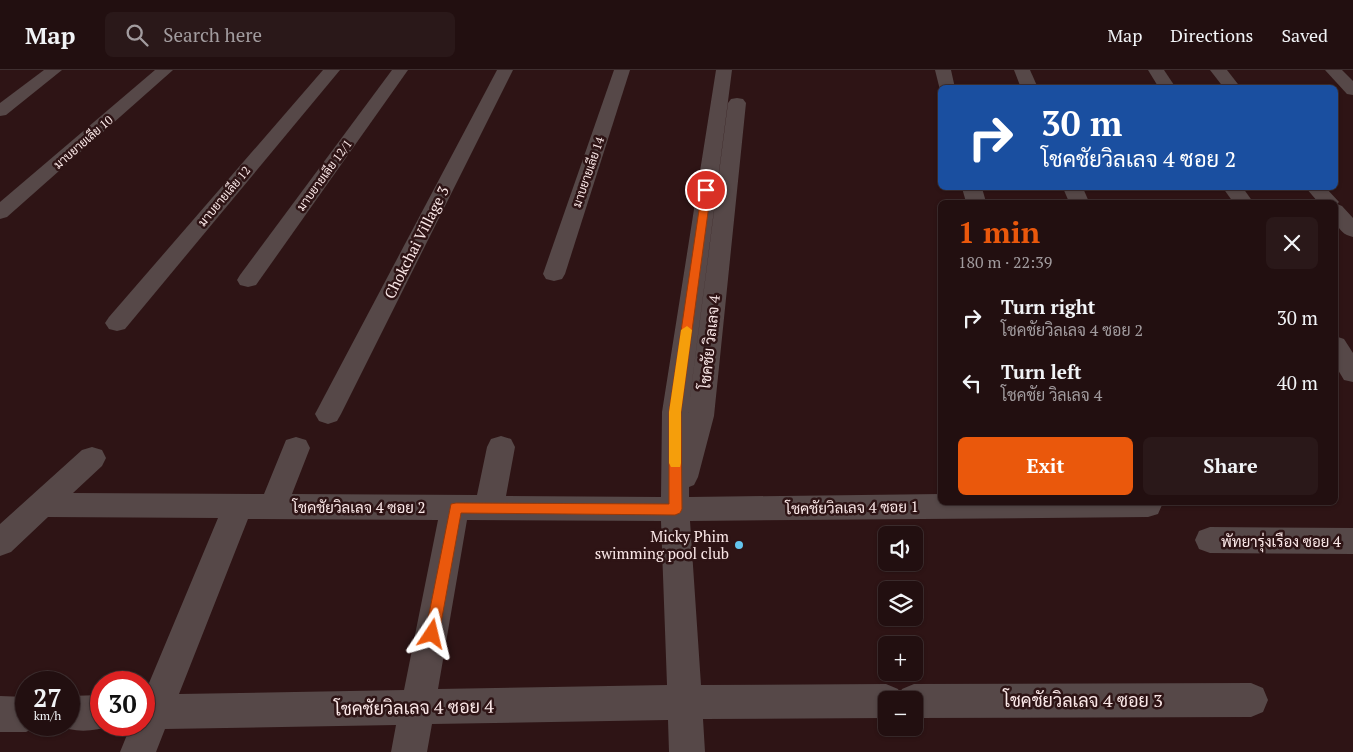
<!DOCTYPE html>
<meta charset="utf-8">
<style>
body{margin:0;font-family:"PT Serif",Sarabun,serif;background:#2a1819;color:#f1f3f6;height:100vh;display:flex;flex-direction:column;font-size:19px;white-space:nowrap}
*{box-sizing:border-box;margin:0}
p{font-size:16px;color:#a29c9f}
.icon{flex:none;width:28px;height:28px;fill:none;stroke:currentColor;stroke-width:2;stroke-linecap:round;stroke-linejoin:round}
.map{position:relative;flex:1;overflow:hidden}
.details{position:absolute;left:938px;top:130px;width:400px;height:305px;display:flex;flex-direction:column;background:#220f10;border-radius:8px;box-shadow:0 1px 4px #0004,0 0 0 1px #3f2f30}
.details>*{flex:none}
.guide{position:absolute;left:938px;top:15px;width:400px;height:105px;border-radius:8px;box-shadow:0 1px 4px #0004,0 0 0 1px #3f2f30;background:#1a4fa0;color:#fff;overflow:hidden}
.fabs{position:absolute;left:878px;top:456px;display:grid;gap:10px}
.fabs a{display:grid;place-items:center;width:45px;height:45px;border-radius:8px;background:#220f10;box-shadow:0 1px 4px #0004,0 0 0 1px #3f2f30;font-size:25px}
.speed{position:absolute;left:15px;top:601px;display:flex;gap:10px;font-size:25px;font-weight:700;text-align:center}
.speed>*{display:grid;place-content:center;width:65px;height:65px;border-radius:50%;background:#220f10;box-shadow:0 1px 4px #0004,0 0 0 1px #3f2f30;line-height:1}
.speed small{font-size:12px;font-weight:400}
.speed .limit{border:8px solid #d22;background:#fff;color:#111}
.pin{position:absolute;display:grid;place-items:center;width:42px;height:42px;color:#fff;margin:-21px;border:2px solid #fff;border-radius:50%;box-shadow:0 1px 5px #0007}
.me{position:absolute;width:55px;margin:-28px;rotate:10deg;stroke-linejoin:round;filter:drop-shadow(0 0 4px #0008)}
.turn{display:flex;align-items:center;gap:18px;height:105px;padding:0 20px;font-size:22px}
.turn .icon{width:65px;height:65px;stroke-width:2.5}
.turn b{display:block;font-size:35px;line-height:42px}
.round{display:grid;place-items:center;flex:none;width:52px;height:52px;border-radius:8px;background:#2a1819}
.overview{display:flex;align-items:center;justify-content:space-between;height:85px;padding:0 20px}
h1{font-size:30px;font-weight:600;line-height:38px;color:#ea580c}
.button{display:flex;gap:10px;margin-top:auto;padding:10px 20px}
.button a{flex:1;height:58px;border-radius:8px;background:#ea580c;color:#fff;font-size:20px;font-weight:600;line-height:58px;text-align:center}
.button a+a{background:#2a1819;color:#f1f3f6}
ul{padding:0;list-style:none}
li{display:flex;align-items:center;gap:15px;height:65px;padding:0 20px}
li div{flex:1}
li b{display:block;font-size:19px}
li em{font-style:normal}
header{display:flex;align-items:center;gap:30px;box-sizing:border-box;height:70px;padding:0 25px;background:#220f10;border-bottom:1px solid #3f2f30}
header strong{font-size:24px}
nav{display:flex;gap:28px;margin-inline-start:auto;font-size:18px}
.search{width:350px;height:45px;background:#2a1819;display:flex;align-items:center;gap:12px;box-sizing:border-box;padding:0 18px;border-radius:8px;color:#a29c9f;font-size:19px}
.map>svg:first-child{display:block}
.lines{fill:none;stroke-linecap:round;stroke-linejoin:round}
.minor{fill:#564848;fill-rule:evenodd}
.route{fill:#ea580c;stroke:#983908}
.slow{fill:#f59e0b}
.poi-dot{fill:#64c5ee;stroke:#2e1415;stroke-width:2}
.labels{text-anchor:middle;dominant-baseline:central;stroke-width:5;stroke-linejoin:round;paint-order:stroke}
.far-street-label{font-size:12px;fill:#fbe8e8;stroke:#2e1415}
.street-label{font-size:15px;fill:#fbe8e8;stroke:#2e1415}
.poi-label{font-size:15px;fill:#fbe8e8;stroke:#2e1415;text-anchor:end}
.near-street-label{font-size:18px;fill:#fbe8e8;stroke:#2e1415}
</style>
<header>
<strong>Map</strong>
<div class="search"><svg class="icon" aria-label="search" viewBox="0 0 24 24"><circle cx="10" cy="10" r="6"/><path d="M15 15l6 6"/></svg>Search here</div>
<nav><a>Map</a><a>Directions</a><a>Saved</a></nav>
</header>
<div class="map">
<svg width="1353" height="682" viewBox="0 0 1353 682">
<rect width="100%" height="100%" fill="#2e1415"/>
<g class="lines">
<g class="minor">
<polygon points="44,0 62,0 6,45 0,46 0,33"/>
<polygon points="155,0 173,0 7,147 0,149 0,132"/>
<polygon points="323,0 340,0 125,259 117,261 109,259 105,253 109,247"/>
<polygon points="392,0 408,0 256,215 248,217 240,215 237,210 240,205"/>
<polygon points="497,0 513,0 341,344 337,351 328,354 319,351 315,344"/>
<polygon points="614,0 630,0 565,204 562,209 554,211 546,209 543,204"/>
<path d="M 716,0 L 732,0 L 688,343 L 728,33 L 731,29 L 737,28 L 743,29 L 746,33 L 714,346 L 698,407 L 694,415 L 689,417 L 689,427 L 940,424 L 940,432 L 1161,432 L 1162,435 L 1158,444 L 1148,447 L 690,451 L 701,615 L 886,614 L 898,619 L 900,623 L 902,619 L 914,614 L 1251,613 L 1263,618 L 1268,630 L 1263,642 L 1251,647 L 914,648 L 914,630 L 886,630 L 886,648 L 703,649 L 705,682 L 669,682 L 668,650 L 432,654 L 427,682 L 391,682 L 396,655 L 165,659 L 156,682 L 120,682 L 131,655 L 144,655 L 144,625 L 218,448 L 48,447 L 11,482 L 0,486 L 0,454 L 82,380 L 92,377 L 102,380 L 106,388 L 102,396 L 73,423 L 264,424 L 286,370 L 296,367 L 306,370 L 310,378 L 292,424 L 477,425 L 487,377 L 491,369 L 501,366 L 511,369 L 515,377 L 506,426 L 661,427 L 662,342 ZM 248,449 L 438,450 L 404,620 L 179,624 ZM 467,450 L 661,451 L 667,615 L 438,619 Z"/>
<polygon points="935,0 951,0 955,18 940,18 940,20"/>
<polygon points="1014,0 1030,0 1038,18 1021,18"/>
<polygon points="1148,0 1164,0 1176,18 1159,18"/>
<polygon points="1210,0 1227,0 1241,18 1224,18"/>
<polygon points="1325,0 1342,0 1353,11 1353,25 1347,24"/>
<polygon points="962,118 982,118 986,132 966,132"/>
<polygon points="1063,118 1083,118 1089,132 1069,132"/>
<polygon points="1223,118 1243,118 1253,132 1233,132"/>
<path d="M 1306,118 L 1326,118 L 1339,132 L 1337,134 L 1342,136 L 1353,148 L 1353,167 C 1335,163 1335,148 1335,132 L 1318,132 Z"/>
<polygon points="1335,266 1344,269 1353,283 1353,312 1344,310 1335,295"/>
<polygon points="1210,457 1353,458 1353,484 1210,483 1199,479 1195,470 1199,461"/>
<path d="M 101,625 L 101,655 L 112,655 C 94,662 74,663 57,655 L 69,655 L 69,626 Z"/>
<polygon points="0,626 26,627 26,655 39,655 38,656 26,662 0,662"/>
</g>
</g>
<polygon class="route" points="706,117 711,120 681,342 682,439 680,443 675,445 461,443 439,564 437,569 432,571 427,569 425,564 451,434 456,433 669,434 669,342 702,120"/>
<polygon class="slow" points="687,256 692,260 681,342 681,393 680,397 671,397 669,393 669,342 681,260"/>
<circle class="poi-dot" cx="739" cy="475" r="5"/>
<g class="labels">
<g class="far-street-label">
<text transform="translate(83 72) rotate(-41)">มาบยายเลีย 10</text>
<text transform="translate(588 102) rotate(-71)">มาบยายเลีย 14</text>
<text transform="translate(324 105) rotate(-54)">มาบยายเลีย 12/1</text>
<text transform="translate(224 126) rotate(-50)">มาบยายเลีย 12</text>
</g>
<g class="street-label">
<text transform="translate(416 172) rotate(-63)">Chokchai Village 3</text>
<text transform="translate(709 272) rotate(-84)">โชคชัย วิลเลจ 4</text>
<text x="359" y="437">โชคชัยวิลเลจ 4 ซอย 2</text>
<text transform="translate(852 437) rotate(-1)">โชคชัยวิลเลจ 4 ซอย 1</text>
<text x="1281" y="471">พัทยารุ่งเรือง ซอย 4</text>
</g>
<g class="poi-label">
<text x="729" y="466">Micky Phim<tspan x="729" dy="17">swimming pool club</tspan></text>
</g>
<g class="near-street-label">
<text x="1083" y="630">โชคชัยวิลเลจ 4 ซอย 3</text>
<text transform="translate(414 637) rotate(-1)">โชคชัยวิลเลจ 4 ซอย 4</text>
</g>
</g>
</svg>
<div class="fabs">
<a><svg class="icon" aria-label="sound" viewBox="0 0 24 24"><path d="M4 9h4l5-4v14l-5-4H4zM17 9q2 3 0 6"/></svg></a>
<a><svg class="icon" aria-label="layers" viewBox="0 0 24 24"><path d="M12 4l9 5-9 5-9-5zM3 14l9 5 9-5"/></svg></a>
<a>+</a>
<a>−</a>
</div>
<div class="speed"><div>27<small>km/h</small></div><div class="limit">30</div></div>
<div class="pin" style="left:706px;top:120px;background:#d93025"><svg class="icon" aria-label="arrive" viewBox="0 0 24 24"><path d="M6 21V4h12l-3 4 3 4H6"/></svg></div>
<svg class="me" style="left:432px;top:564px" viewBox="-20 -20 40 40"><path d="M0-17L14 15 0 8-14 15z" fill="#ea580c" stroke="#fff" stroke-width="4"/></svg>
<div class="guide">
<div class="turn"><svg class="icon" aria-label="right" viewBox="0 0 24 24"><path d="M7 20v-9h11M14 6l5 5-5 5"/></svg><div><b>30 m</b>โชคชัยวิลเลจ 4 ซอย 2</div></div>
</div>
<section class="details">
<div class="overview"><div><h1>1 min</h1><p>180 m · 22:39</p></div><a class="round"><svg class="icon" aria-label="close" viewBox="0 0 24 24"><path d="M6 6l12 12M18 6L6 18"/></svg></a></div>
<ul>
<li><svg class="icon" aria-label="right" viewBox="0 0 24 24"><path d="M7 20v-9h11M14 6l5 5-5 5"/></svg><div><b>Turn right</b><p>โชคชัยวิลเลจ 4 ซอย 2</p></div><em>30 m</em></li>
<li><svg class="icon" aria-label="left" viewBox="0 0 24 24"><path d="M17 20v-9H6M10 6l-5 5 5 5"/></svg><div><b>Turn left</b><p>โชคชัย วิลเลจ 4</p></div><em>40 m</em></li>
</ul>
<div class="button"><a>Exit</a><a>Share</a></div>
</section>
</div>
